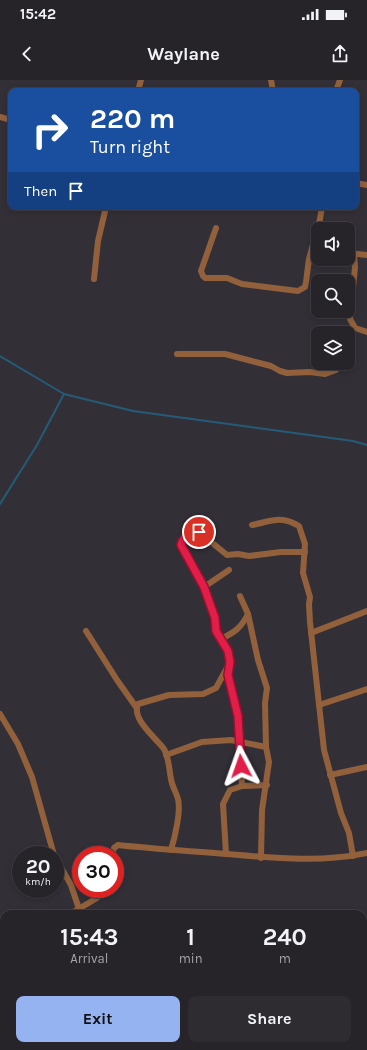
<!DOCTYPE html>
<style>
body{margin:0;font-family:Karla,sans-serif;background:#2e2b31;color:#f1f3f6;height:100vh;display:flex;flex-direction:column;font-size:15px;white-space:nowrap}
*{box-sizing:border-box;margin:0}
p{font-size:13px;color:#a4a4a8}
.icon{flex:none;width:22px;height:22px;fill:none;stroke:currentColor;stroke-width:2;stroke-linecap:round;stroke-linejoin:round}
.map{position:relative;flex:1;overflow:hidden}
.side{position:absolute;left:0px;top:830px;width:367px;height:140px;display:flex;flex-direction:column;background:#262329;border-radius:12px 12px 0 0;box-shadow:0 2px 6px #0003,0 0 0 1px #424046}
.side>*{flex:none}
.top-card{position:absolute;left:8px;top:8px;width:351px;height:122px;border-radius:8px;box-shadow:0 2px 6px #0003,0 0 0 1px #424046;background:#1a4fa0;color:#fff;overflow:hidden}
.fabs{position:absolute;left:311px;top:142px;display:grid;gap:8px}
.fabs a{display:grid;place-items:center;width:44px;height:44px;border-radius:8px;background:#262329;box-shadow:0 2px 6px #0003,0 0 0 1px #424046;font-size:20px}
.speed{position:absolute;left:12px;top:766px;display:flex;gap:8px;font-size:20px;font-weight:700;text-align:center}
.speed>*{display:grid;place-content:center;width:52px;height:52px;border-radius:50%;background:#262329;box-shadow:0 2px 6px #0003,0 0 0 1px #424046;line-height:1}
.speed small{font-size:10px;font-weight:400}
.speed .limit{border:6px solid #d22;background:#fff;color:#111}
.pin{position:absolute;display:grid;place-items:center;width:34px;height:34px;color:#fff;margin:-17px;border:2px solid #fff;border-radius:50%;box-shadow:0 1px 4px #0007}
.me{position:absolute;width:44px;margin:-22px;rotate:356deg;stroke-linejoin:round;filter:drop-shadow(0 0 3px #0008)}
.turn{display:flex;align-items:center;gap:14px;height:84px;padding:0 16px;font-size:18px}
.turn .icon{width:52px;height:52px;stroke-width:2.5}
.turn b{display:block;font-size:28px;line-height:34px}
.then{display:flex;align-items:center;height:38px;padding:0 16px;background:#0003;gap:8px;font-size:15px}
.eta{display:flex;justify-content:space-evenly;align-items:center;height:68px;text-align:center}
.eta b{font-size:24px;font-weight:700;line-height:28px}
.button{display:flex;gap:8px;margin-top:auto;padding:8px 16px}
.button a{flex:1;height:46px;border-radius:8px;background:#95b2f1;color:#111;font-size:16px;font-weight:700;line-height:46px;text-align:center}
.button a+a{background:#2e2b31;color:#f1f3f6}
.status{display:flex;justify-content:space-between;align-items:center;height:28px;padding:0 20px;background:#262329;direction:ltr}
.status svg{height:11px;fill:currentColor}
header{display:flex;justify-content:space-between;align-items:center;height:52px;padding:0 16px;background:#262329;font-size:18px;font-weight:700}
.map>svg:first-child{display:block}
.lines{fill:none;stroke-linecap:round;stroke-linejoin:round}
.stream{stroke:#235c77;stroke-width:2}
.minor{stroke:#92613c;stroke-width:6}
.route-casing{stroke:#92132f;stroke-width:10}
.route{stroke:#e11d48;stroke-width:7}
</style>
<div class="status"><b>15:42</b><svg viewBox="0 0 49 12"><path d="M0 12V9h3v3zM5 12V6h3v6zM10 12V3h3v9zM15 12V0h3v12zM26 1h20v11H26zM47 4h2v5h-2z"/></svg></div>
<header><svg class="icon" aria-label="back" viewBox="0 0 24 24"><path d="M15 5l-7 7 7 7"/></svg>Waylane<svg class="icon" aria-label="share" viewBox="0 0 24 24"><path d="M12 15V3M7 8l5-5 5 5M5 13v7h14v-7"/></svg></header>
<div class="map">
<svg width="367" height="970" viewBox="0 0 367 970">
<rect width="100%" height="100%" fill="#332f37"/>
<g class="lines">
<g class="stream">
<polyline points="0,276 64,314 133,331 353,361 367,365"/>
<polyline points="0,424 37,365 64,314"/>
</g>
<g class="minor">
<polyline points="271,0 273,11"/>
<polyline points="138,11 141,0"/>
<polyline points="336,11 340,0"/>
<polyline points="0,37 11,40"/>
<polyline points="356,103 367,105"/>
<polyline points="216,148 201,191 203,196 205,198 227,198 242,204 298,211 305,207 306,202 309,179 320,139 322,127"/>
<polyline points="348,173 367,175"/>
<polyline points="354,174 355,187 350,239 355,248 367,252"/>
<polyline points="94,199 98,161 106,127"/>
<polyline points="348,273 353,245"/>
<polyline points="177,274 225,274 271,286 280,291 287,293 310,292 325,294 336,290 343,283"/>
<path d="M 252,445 C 272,441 280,435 299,446 L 305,464 L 303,493 L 310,517 L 309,524 L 310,542 L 324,670 L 341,733 L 349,753 L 353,776"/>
<polyline points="204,507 229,490"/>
<polyline points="248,534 258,580 267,608 265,623 266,667 269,682 262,730 261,778"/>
<polyline points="86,551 117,600 136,627"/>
<polyline points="311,553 367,531"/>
<path d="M 221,559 C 235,552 241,548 248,534 L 240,516"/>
<polyline points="319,625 367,609"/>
<polyline points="0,634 18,664 32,697 54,775"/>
<polyline points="166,675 202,662 231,660 266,667"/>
<polyline points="330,695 367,687"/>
<polyline points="242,706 238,636 228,595 230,582 228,571 216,551 215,537 204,507 181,465 182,461 192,453 199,452 227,475 238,474 249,476 281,472 305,472"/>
<path d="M 171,770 C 175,757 181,731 178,719 C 176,712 172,706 171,699 C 169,689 169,678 164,669 C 156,658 131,639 138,624 L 169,615 L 203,614 L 216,608 L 228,586"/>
<polyline points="226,774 223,724 230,710 242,706 267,705"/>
<path d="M 112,775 L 114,768 L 118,765 C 154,769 191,771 227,774 C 274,778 321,783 367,773"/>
<polyline points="55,777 71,805 79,829"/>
<polyline points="70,834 97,818 105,809"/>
<polyline points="0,882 4,880"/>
<polyline points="0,892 4,899"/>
<polyline points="41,966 43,970"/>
</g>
</g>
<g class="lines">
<g class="route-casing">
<path id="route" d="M 199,452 C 191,453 183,456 181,465 L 204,507 L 215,538 L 216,551 L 228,571 L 230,582 L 228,595 L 238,636 L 241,686"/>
</g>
<use href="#route" class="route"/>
</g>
</svg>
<div class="fabs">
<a><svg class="icon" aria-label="sound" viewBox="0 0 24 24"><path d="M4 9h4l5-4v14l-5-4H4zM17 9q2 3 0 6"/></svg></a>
<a><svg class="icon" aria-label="search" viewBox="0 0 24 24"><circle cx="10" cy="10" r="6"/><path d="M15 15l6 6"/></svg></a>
<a><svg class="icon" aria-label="layers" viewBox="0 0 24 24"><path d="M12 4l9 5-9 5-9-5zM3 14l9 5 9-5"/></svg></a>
</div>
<div class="speed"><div>20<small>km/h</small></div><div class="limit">30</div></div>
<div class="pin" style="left:199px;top:452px;background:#d93025"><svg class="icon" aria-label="arrive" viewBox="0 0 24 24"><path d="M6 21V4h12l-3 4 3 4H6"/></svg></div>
<svg class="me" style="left:241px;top:686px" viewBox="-20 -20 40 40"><path d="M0-17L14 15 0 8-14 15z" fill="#e11d48" stroke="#fff" stroke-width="4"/></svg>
<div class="top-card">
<div class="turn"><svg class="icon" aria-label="right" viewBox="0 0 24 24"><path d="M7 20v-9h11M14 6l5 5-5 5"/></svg><div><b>220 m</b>Turn right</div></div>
<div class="then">Then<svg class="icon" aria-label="arrive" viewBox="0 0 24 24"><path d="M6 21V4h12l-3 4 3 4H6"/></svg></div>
</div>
<section class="side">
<div class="eta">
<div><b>15:43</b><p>Arrival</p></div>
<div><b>1</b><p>min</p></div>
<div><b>240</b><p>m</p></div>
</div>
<div class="button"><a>Exit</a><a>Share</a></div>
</section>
</div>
